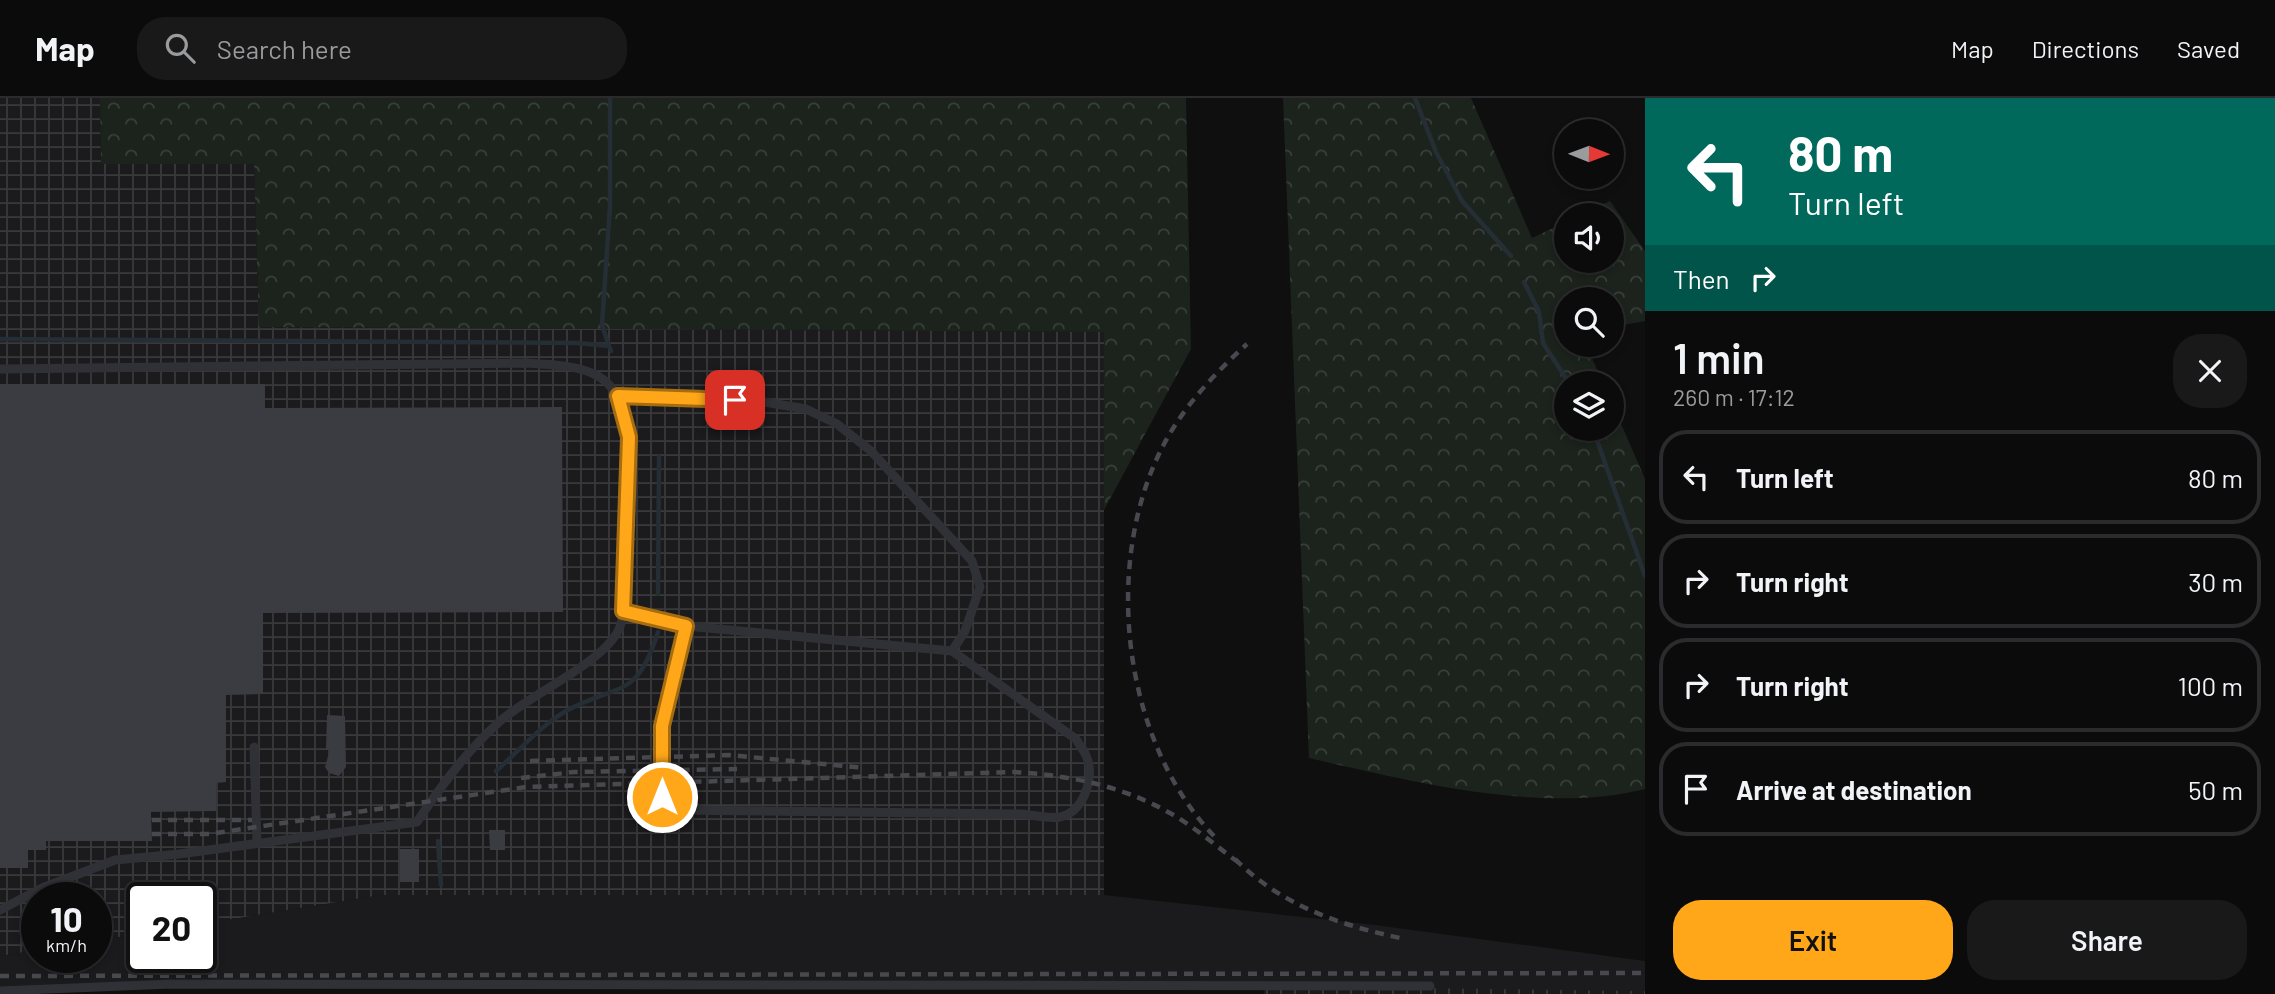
<!DOCTYPE html>
<meta charset="utf-8">
<style>
body{margin:0;font-family:Barlow,sans-serif;background:#19191a;color:#f1f3f6;height:100vh;display:flex;flex-direction:column;font-size:26px;white-space:nowrap}
*{box-sizing:border-box;margin:0}
p{font-size:23px;color:#9a9b9d}
.icon{flex:none;width:38px;height:38px;fill:none;stroke:currentColor;stroke-width:2;stroke-linecap:round;stroke-linejoin:round}
.map{position:relative;flex:1;overflow:hidden}
.side{display:flex;flex-direction:column;background:#0b0b0c;width:630px}
.side>*{flex:none}
.top-card{background:#00695c;color:#fff;overflow:hidden}
.needle{width:46px;rotate:91deg}
.fabs{position:absolute;left:1554px;top:21px;display:grid;gap:14px}
.fabs a{display:grid;place-items:center;width:70px;height:70px;border-radius:50%;background:#0b0b0c;box-shadow:0 4px 10px #0003,0 0 0 2px #2b2b2d;font-size:35px}
.speed{position:absolute;left:21px;top:784px;display:flex;gap:14px;font-size:35px;font-weight:700;text-align:center}
.speed>*{display:grid;place-content:center;width:91px;height:91px;border-radius:50%;background:#0b0b0c;box-shadow:0 4px 10px #0003,0 0 0 2px #2b2b2d;line-height:1}
.speed small{font-size:18px;font-weight:400}
.speed .limit{border:4px solid #111;border-radius:10px;background:#fff;color:#111}
.pin{position:absolute;display:grid;place-items:center;width:60px;height:60px;color:#fff;margin:-30px;border-radius:14px;box-shadow:0 4px 10px #0006}
.me{position:absolute;width:77px;margin:-38px;rotate:0deg;stroke-linejoin:round;filter:drop-shadow(0 0 5px #0008)}
.turn{display:flex;align-items:center;gap:24px;height:147px;padding:0 28px;font-size:32px}
.turn .icon{width:91px;height:91px;stroke-width:2.5}
.turn b{display:block;font-size:49px;line-height:60px}
.then{display:flex;align-items:center;height:66px;padding:0 28px;background:#0003;gap:14px;font-size:26px}
.round{display:grid;place-items:center;flex:none;width:74px;height:74px;border-radius:28px;background:#19191a}
.summary{display:flex;align-items:center;justify-content:space-between;height:119px;padding:0 28px}
h1{font-size:42px;font-weight:600;line-height:52px}
.cta{display:flex;gap:14px;margin-top:auto;padding:14px 28px}
.cta a{flex:1;height:80px;border-radius:28px;background:#ffa718;color:#111;font-size:28px;font-weight:600;line-height:80px;text-align:center}
.cta a+a{background:#19191a;color:#f1f3f6}
ul{padding:0;list-style:none}
li{display:flex;align-items:center;gap:21px;height:94px;margin:0 14px 10px;padding:0 14px;border:4px solid #2b2b2d;border-radius:28px}
li div{flex:1}
li b{display:block;font-size:26px}
li em{font-style:normal}
header{display:flex;align-items:center;gap:42px;box-sizing:border-box;height:98px;padding:0 35px;background:#0b0b0c;border-bottom:2px solid #2b2b2d}
header strong{font-size:33px}
nav{display:flex;gap:38px;margin-inline-start:auto;font-size:24px}
.search{width:490px;height:63px;background:#19191a;display:flex;align-items:center;gap:18px;box-sizing:border-box;padding:0 24px;border-radius:28px;color:#9a9b9d;font-size:26px}
main{display:flex;flex:1;min-height:0}
.map>svg:first-child{display:block}
.built{fill:#1b1b1e}
.industrial{fill:url(#industrial-grid)}
.forest{fill:url(#forest-crowns)}
.lines{fill:none;stroke-linecap:round;stroke-linejoin:round}
.stream{stroke:#252e35;stroke-width:4.5}
.building{fill:#3b3c41}
.lane{stroke:#303136;stroke-width:9}
.rail{stroke:#47494f;stroke-width:4.5;stroke-dasharray:9 7;stroke-linecap:butt}
.route-casing{stroke:#a66d10;stroke-width:18}
.route{stroke:#ffa718;stroke-width:12}
</style>
<header>
<strong>Map</strong>
<div class="search"><svg class="icon" aria-label="search" viewBox="0 0 24 24"><circle cx="10" cy="10" r="6"/><path d="M15 15l6 6"/></svg>Search here</div>
<nav><a>Map</a><a>Directions</a><a>Saved</a></nav>
</header>
<main>
<div class="map">
<svg width="1645" height="896" viewBox="0 0 1645 896">
<defs>
<pattern id="industrial-grid" width="8" height="8" patternUnits="userSpaceOnUse" patternTransform="scale(1.75)"><rect width="8" height="8" fill="#1b1b1e"/><path d="M0 4h8M4 0v8" fill="none" stroke="#39393c"/></pattern>
<pattern id="forest-crowns" width="20" height="18" patternUnits="userSpaceOnUse" patternTransform="scale(1.75)"><rect width="20" height="18" fill="#1b231c"/><path d="M2 6a3 3 0 1 1 6 0M12 15a3 3 0 1 1 6 0" fill="none" stroke="#39403b"/></pattern>
</defs>
<rect width="100%" height="100%" fill="#0f0f10"/>
<polygon class="built" points="381,797 1104,797 1375,827 1645,863 1645,893 171,886 0,893 0,858 37,852 37,859 96,859 96,843 142,835 142,859 201,859 201,826"/>
<g class="industrial">
<polygon points="0,0 100,0 101,66 254,66 259,229 1104,234 1104,797 381,797 201,826 201,800 142,800 142,835 96,843 96,800 37,800 37,852 0,858"/>
<polygon points="1264,888 1645,893 1645,896 1264,896"/>
</g>
<g class="forest">
<polygon points="100,0 1186,0 1191,251 1104,412 1104,234 259,229 254,66 101,66"/>
<path d="M 1283,0 L 1471,0 L 1532,140 L 1566,124 L 1566,163 L 1612,163 L 1612,117 L 1580,117 L 1610,103 L 1645,153 L 1645,223 L 1612,229 L 1612,201 L 1566,201 L 1566,247 L 1586,247 L 1603,285 L 1566,285 L 1566,331 L 1612,331 L 1612,305 L 1645,381 L 1645,691 C 1542,717 1410,683 1309,660 Z"/>
</g>
<g class="lines">
<g class="stream">
<polyline points="1415,0 1436,54 1462,103 1511,158"/>
<polyline points="1524,184 1539,214 1543,245 1569,285"/>
<polyline points="0,241 578,245 609,248 611,253"/>
<polyline points="609,248 602,227 610,108 610,0"/>
<polyline points="1593,331 1645,478"/>
<polyline points="658,496 659,359"/>
<path d="M 496,673 C 518,654 540,628 566,613 C 620,584 636,603 658,534"/>
<polyline points="438,743 441,787"/>
</g>
</g>
<g class="building">
<polygon points="0,286 265,286 265,310 562,309 563,514 263,515 263,596 226,597 226,684 216,685 216,713 151,714 152,743 46,743 46,752 28,752 28,770 0,770"/>
<polygon points="327,617 345,618 346,669 339,678 329,675 325,669 330,651 326,651"/>
<polygon points="489,732 505,732 505,752 490,752"/>
<rect x="400" y="751" width="19" height="33"/>
</g>
<g class="lines">
<g class="lane">
<path d="M 0,271 L 528,265 C 587,269 620,270 629,339 C 628,382 626,425 625,467 C 625,487 627,513 619,531 C 603,566 529,596 498,625 C 466,654 441,688 417,724 L 179,756 L 115,762 L 42,790 L 0,812"/>
<polyline points="618,298 758,303 806,311 837,326 871,353 972,463 980,489 965,533 952,553 686,528 623,514"/>
<path d="M 686,528 L 662,628 L 662,699 L 673,712 L 1021,716 C 1033,717 1048,721 1060,719 C 1083,714 1095,681 1087,660 C 1085,653 1079,647 1076,641 L 952,553"/>
<polyline points="254,649 257,745"/>
<polyline points="0,893 171,886 1430,888"/>
</g>
<g class="rail">
<polyline points="530,663 729,657 865,670"/>
<polyline points="521,680 574,674 737,671"/>
<polyline points="152,722 252,722"/>
<path d="M 152,736 L 209,736 L 526,689 L 1013,674 C 1067,677 1120,687 1168,714 C 1194,728 1218,750 1242,767"/>
<path d="M 1214,738 C 1122,642 1102,465 1163,348 C 1183,309 1215,275 1247,246"/>
<path d="M 1235,761 C 1282,808 1342,828 1405,841"/>
<polyline points="0,878 1645,875"/>
</g>
</g>
<g class="lines">
<g class="route-casing">
<polyline id="route" points="662,699 662,628 686,528 623,513 629,339 618,298 735,302"/>
</g>
<use href="#route" class="route"/>
</g>
</svg>
<div class="fabs">
<a><svg class="needle" viewBox="-14 -14 28 28"><path d="M0-13l5 13h-10z" fill="#e53935"/><path d="M0 13l5-13h-10z" fill="#9a9b9d"/></svg></a>
<a><svg class="icon" aria-label="sound" viewBox="0 0 24 24"><path d="M4 9h4l5-4v14l-5-4H4zM17 9q2 3 0 6"/></svg></a>
<a><svg class="icon" aria-label="search" viewBox="0 0 24 24"><circle cx="10" cy="10" r="6"/><path d="M15 15l6 6"/></svg></a>
<a><svg class="icon" aria-label="layers" viewBox="0 0 24 24"><path d="M12 4l9 5-9 5-9-5zM3 14l9 5 9-5"/></svg></a>
</div>
<div class="speed"><div>10<small>km/h</small></div><div class="limit">20</div></div>
<div class="pin" style="left:735px;top:302px;background:#d93025"><svg class="icon" aria-label="arrive" viewBox="0 0 24 24"><path d="M6 21V4h12l-3 4 3 4H6"/></svg></div>
<svg class="me" style="left:662px;top:699px" viewBox="-20 -20 40 40"><circle r="17" fill="#ffa718" stroke="#fff" stroke-width="3"/><path d="M0-11L8 9 0 5-8 9z" fill="#fff"/></svg>
</div>
<section class="side">
<div class="top-card">
<div class="turn"><svg class="icon" aria-label="left" viewBox="0 0 24 24"><path d="M17 20v-9H6M10 6l-5 5 5 5"/></svg><div><b>80 m</b>Turn left</div></div>
<div class="then">Then<svg class="icon" aria-label="right" viewBox="0 0 24 24"><path d="M7 20v-9h11M14 6l5 5-5 5"/></svg></div>
</div>
<div class="summary"><div><h1>1 min</h1><p>260 m · 17:12</p></div><a class="round"><svg class="icon" aria-label="close" viewBox="0 0 24 24"><path d="M6 6l12 12M18 6L6 18"/></svg></a></div>
<ul>
<li><svg class="icon" aria-label="left" viewBox="0 0 24 24"><path d="M17 20v-9H6M10 6l-5 5 5 5"/></svg><div><b>Turn left</b></div><em>80 m</em></li>
<li><svg class="icon" aria-label="right" viewBox="0 0 24 24"><path d="M7 20v-9h11M14 6l5 5-5 5"/></svg><div><b>Turn right</b></div><em>30 m</em></li>
<li><svg class="icon" aria-label="right" viewBox="0 0 24 24"><path d="M7 20v-9h11M14 6l5 5-5 5"/></svg><div><b>Turn right</b></div><em>100 m</em></li>
<li><svg class="icon" aria-label="arrive" viewBox="0 0 24 24"><path d="M6 21V4h12l-3 4 3 4H6"/></svg><div><b>Arrive at destination</b></div><em>50 m</em></li>
</ul>
<div class="cta"><a>Exit</a><a>Share</a></div>
</section>
</main>
